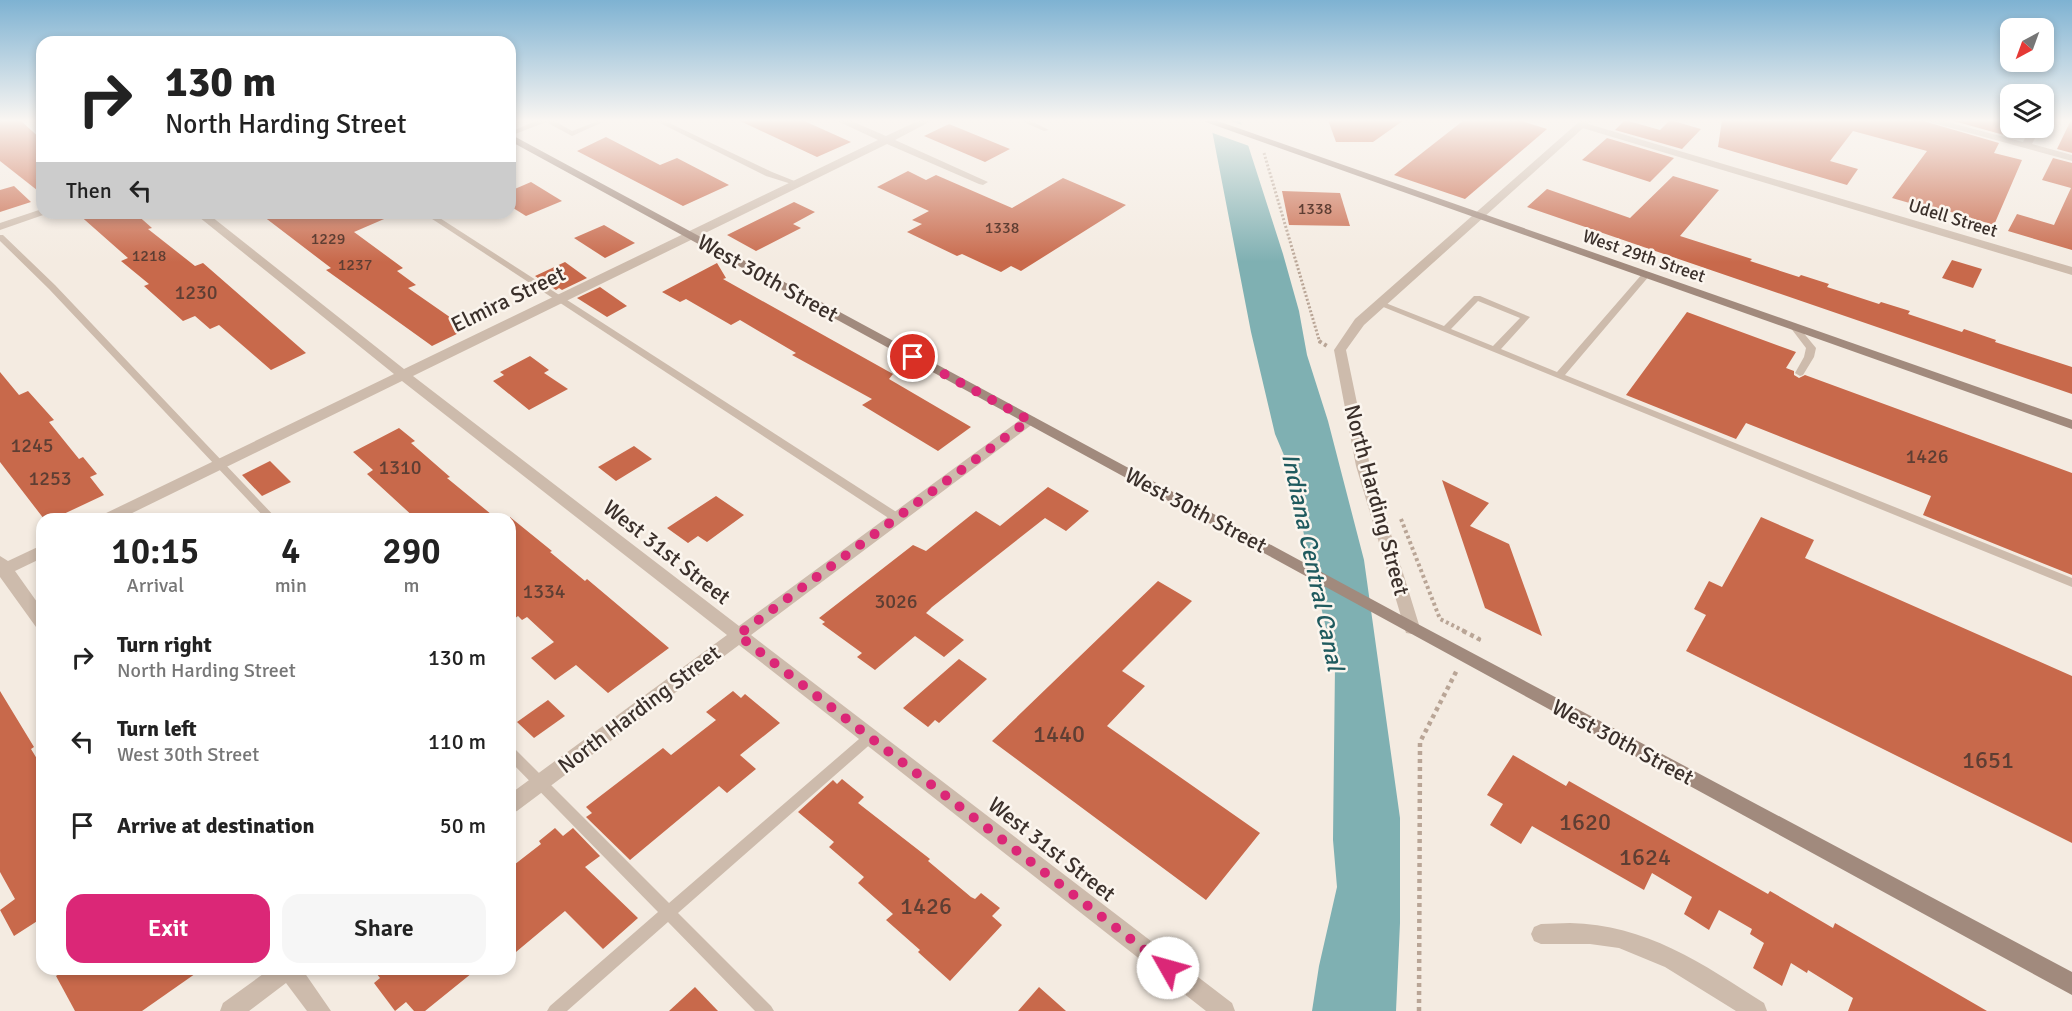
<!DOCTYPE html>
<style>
body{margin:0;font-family:Signika,sans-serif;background:#f6f6f6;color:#222;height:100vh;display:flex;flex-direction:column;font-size:22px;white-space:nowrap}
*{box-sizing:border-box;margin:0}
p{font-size:20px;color:#767676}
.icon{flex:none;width:33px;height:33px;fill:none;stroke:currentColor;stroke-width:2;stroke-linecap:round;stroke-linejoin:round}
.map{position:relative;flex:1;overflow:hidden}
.details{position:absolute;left:36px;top:513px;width:480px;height:462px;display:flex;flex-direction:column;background:#fff;border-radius:18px;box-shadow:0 3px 9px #0003}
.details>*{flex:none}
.top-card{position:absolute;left:36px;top:36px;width:480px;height:183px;border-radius:18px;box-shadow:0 3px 9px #0003;background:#fff;color:#222;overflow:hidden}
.needle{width:39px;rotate:221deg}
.controls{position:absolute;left:2000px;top:18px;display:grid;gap:12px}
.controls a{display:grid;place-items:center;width:54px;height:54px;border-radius:12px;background:#fff;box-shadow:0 3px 9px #0003;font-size:30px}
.pin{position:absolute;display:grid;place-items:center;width:51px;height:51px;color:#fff;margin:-26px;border:3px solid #fff;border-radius:50%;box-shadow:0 2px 6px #0007}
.me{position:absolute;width:66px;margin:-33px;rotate:308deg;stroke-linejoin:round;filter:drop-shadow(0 0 4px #0008)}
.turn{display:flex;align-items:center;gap:21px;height:126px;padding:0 30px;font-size:27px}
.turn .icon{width:78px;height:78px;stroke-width:2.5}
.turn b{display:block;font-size:42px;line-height:51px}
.then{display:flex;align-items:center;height:57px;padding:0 30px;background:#0003;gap:12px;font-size:22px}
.eta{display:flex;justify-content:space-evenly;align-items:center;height:102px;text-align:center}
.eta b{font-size:36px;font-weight:600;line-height:42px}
.primary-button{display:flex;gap:12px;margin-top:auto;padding:12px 30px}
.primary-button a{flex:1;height:69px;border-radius:18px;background:#db2777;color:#fff;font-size:24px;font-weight:600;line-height:69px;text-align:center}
.primary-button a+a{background:#f6f6f6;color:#222}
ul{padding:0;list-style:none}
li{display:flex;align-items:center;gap:18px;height:84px;padding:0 30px}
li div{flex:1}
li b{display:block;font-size:22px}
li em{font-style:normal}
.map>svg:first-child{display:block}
.water{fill:#7fb0b2}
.pier{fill:#f4ebe1}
.building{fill:#c8694b}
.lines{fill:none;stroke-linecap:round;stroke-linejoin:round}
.path-far2{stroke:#b9a596;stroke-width:3;stroke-dasharray:2 2;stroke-linecap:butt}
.path-far1{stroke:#b9a596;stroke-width:4;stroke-dasharray:3 3;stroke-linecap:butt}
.path{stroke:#b9a596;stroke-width:4.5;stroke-dasharray:4 4;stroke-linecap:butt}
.service{fill:#cdbbac;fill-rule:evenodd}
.minor{fill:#cdbbac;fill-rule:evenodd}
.tertiary{fill:#cdbbac;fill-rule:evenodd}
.secondary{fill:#a18a7d;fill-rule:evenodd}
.route{stroke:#db2777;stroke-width:10;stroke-dasharray:0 18}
.labels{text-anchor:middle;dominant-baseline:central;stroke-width:5;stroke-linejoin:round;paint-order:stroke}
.far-number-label{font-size:16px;fill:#5e3e33}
.far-street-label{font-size:18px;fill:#3b302b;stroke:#fbf5ee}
.number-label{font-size:20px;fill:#5e3e33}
.street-label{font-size:22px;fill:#3b302b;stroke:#fbf5ee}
.water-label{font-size:24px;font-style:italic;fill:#1f5a5e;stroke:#fbf5ee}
.near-number-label{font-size:24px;fill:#5e3e33}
</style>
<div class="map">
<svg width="2072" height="1011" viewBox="0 0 2072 1011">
<rect width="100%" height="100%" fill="#f4ebe1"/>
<polygon class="water" points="1210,120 1240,120 1283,254 1299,311 1307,355 1328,421 1364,560 1400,818 1400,923 1396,1011 1312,1011 1319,966 1337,887 1333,840 1335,666 1304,535 1294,479 1275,434 1251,332"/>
<polygon class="pier" points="1207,120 1228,120 1245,126 1252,147 1210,132"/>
<g class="building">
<polygon points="0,120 20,120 42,140 42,194 0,161"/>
<polygon points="738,120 802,120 851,142 817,157"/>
<polygon points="1328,120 1404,120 1373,142 1336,142"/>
<polygon points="1464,120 1518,120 1547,129 1465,199 1394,175"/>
<polygon points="1625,120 1660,130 1670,120 1701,129 1682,149 1615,130"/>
<polygon points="1722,120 1920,120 1999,143 1994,153 2022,160 1994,225 1921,203 1920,206 1892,198 1927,151 1853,131 1830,161 1858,169 1847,185 1718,147"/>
<polygon points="1950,120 2010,120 2010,124 2004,135"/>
<polygon points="2071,120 2072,120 2072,153 2057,149"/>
<polygon points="949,124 1010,149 985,162 924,136"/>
<polygon points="606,137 660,165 677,158 729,185 683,206 577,151"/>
<polygon points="1607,138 1674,158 1650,182 1582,160"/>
<polygon points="2053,158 2072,163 2072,250 2008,231 2017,214 2054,225 2071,188 2042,180"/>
<polygon points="908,171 926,180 936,175 1012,208 1063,178 1126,205 1021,271 1011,266 1001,272 962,254 957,256 907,232 922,224 912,220 929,211 877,187"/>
<polygon points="1673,176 1719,190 1680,236 1752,259 1750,261 1799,277 1801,275 1829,284 1827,287 1879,304 1881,302 1910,311 1908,314 1962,332 1964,329 1996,340 1995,342 2072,367 2072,394 1527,207 1547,189 1630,218"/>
<polygon points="531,182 562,201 526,216 510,206 510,191"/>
<polygon points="14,186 31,202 0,212 0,190"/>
<polygon points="1282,191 1340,193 1350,226 1289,225"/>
<polygon points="794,202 815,212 793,224 801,228 756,251 727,235"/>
<polygon points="77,213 135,213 152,228 148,229 195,266 203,263 306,353 271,370 219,325 210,329 195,316 183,321 144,286 149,284 121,261 128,258"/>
<polygon points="259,213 398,213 354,232 403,268 397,271 416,285 408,288 467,329 432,346 326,270 331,268"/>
<polygon points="604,225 635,243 605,258 574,238"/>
<polygon points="1952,260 1982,269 1973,288 1942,278"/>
<polygon points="565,262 587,278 562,290 559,288 556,290 535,276"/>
<polygon points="717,263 726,278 723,279 893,374 889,379 971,427 938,451 862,405 872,399 792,355 796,353 740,320 731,325 686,299 680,302 662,292"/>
<polygon points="600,287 627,306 607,317 577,298"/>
<polygon points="1687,312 1796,352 1786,368 1794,371 1794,375 1799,378 1805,375 2072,473 2072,575 1923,515 1931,496 1746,423 1736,439 1626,395"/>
<polygon points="530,356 549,370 544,373 568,389 529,410 493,381 504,375 500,372"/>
<polygon points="0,372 19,395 28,391 54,420 49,422 79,459 83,457 97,474 90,477 104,495 53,519 44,519 0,462"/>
<polygon points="399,428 415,441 411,443 450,477 447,478 497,519 416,519 367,474 373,470 353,452"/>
<polygon points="634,446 652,459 616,481 598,467"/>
<polygon points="270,461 291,482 262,496 242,475"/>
<polygon points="1442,480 1489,503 1470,526 1509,544 1542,636 1485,608"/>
<polygon points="1048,487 1089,511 1066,531 1045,518 932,607 926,613 964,640 944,657 915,636 875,670 857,657 862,653 822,624 825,622 819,618 913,545 926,551 976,511 1000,526"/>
<polygon points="716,496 744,515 707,542 698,536 688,543 667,528"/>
<polygon points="510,517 552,551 550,552 585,581 587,579 669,648 608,693 576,665 555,680 531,658 554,642 527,617 522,620 518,616 510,622"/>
<polygon points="1761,517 1814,540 1805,558 2072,676 2072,843 1686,651 1706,615 1694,609 1709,581 1722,587"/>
<polygon points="1158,581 1192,601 1122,671 1145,686 1107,726 1260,833 1206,900 992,741"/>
<polygon points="959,659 987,679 939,723 935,720 928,727 903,708"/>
<polygon points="0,691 34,747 31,749 42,767 42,918 14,936 0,910 15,899 0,872"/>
<polygon points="733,691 741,698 745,694 780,723 740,755 756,769 727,793 719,786 630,860 586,817 592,813 586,807 663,748 671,755 716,720 706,712"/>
<polygon points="548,700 565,716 534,738 517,722"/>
<polygon points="1513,755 1566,786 1569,781 1768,894 1770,891 1833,928 1835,923 1987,1011 1848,1011 1853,998 1808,970 1807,973 1791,963 1782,986 1753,968 1764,943 1750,934 1752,929 1719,910 1709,930 1684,914 1692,897 1652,873 1644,890 1532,826 1521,844 1490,825 1503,804 1487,795"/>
<polygon points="842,779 864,797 858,803 930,859 928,861 971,897 975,899 981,893 1000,908 992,916 1002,925 950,981 918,952 920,950 886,920 893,914 858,883 864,877 829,847 834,842 798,812 833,780 837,784"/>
<polygon points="555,828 563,836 573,828 600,856 585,867 638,918 603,949 565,911 510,957 510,868 541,844 539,841"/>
<polygon points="66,969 202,969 142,1011 75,1011 56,976"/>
<polygon points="373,969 477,969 425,1011 414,1011 406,1002 395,1011 374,983 380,978"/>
<polygon points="695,987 718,1011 669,1011"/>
<polygon points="1039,987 1066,1011 1018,1011"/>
</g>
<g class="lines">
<polyline class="path-far2" points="1264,153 1320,343"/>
<g class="path-far1">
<polyline points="1319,341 1327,346"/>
<polyline points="1401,519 1440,619 1466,632"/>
</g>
<g class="path">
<polyline points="1463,631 1479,639 1477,642"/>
<polyline points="1419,1011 1420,742 1457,670"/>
</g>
<g class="service">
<polygon points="538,120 553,120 572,131 598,121 603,122 572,136 546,122 510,136 510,132"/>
<polygon points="654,120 663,120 772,172 802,184 798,186 766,176"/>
<polygon points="1019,120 1029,120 1049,130 1044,131"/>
<polygon points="423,213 432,213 901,515 902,518 901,521 893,521"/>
<polygon points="0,235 3,235 55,285 277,519 266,519 49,289 0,241"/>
<path d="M 1643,273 L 1649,273 L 1650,275 L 1565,375 L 2072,578 L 2072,587 L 1376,304 L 1380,301 L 1383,302 L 1444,326 L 1474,296 L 1480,296 L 1530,317 L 1501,349 L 1557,372 ZM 1478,301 L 1520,318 L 1493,346 L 1451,329 Z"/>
<polygon points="1794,324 1797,325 1816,348 1814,357 1803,375 1800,376 1795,373 1804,357 1806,348 1790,327"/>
<polygon points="870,732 874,733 876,737 874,741 678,913 771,1006 774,1011 755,1011 668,922 567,1011 547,1011 550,1006 658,912 510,761 510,748 515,749 669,903 866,733"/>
</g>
<g class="minor">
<polygon points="835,120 849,120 886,136 920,120 933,120 895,140 988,182 983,185 979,184 887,144 413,376 739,626 1024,417 1034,417 1036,420 1034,423 751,635 1232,1003 1235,1011 1206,1011 739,645 517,811 510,813 510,794 727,635 402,381 120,519 99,519 102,515 394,374 194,213 207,213 404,369 878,140"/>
<polygon points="1922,120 1940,120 2023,142 2030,128 2040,128 2032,144 2072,155 2072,161"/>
<polygon points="1579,123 1585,123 2072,267 2072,275 1579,127"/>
<polygon points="42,209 42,213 46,214 0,230 0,223"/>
<polygon points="42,545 42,558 15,571 42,609 42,628 36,627 0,577 0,556 8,561"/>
<path d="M 1570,923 C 1645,924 1703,964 1764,1003 L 1767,1011 L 1736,1011 L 1665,967 L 1619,948 L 1590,944 L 1541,944 L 1534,941 L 1531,934 L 1534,927 L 1541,924 Z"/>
<polygon points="270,969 302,969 331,1011 307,1011 286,983 249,1011 220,1011 223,1003"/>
</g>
<polygon class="tertiary" points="1581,120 1592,120 1364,325 1346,350 1370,466 1420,628 1418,633 1412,634 1406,633 1356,466 1334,350 1355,319"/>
<g class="secondary">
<polygon points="1200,120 1215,120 2072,420 2072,429"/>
<polygon points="510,134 1399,614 2072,972 2072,995 510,141"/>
</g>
</g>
<linearGradient id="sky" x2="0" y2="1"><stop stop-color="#7eb2d2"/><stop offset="0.46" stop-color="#faf6f2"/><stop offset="1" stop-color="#faf6f2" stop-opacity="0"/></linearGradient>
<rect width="2072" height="262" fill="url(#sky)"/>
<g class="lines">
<polyline class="route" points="913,357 1029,420 738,635 1168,968"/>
</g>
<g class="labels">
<g class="far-number-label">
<text x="1315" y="209">1338</text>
<text x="1002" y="228">1338</text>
<text x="328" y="239">1229</text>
<text x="149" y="256">1218</text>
<text x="355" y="265">1237</text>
</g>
<g class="far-street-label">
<text transform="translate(1953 218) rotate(17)">Udell Street</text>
<text transform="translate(1644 256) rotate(19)">West 29th Street</text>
</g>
<g class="number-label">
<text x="196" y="292">1230</text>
<text x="32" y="445">1245</text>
<text x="1927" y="456">1426</text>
<text x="400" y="467">1310</text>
<text x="50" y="478">1253</text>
<text x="544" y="591">1334</text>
<text x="896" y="601">3026</text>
</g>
<g class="street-label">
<text transform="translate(768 278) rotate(29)">West 30th Street</text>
<text transform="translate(508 299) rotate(-26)">Elmira Street</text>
<text transform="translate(1377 500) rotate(75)">North Harding Street</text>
<text transform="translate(1196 510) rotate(28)">West 30th Street</text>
<text transform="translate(667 552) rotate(38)">West 31st Street</text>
<text transform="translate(639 709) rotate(-37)">North Harding Street</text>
<text transform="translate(1623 742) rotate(28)">West 30th Street</text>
<text transform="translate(1052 849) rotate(38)">West 31st Street</text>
</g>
<g class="water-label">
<text transform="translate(1313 562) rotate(78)">Indiana Central Canal</text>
</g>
<g class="near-number-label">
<text x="1059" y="734">1440</text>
<text x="1988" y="760">1651</text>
<text x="1585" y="822">1620</text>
<text x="1645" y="857">1624</text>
<text x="926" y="906">1426</text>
</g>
</g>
</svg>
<div class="controls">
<a><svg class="needle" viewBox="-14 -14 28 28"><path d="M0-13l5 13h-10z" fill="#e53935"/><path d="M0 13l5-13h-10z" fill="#767676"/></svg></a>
<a><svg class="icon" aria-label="layers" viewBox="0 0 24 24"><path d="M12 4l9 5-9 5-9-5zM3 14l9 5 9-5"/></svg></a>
</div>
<div class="pin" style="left:913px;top:357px;background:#d93025"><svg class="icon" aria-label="arrive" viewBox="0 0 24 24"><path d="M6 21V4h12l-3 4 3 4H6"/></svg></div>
<svg class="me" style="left:1168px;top:968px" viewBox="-20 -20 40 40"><circle r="19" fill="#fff"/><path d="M0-13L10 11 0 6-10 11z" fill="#db2777"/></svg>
<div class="top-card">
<div class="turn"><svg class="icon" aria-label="right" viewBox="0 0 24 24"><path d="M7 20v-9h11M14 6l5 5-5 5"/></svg><div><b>130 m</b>North Harding Street</div></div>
<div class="then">Then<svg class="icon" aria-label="left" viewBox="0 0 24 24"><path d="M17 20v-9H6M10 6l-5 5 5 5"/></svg></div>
</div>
<section class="details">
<div class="eta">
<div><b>10:15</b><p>Arrival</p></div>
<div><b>4</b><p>min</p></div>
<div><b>290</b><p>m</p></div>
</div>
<ul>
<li><svg class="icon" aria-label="right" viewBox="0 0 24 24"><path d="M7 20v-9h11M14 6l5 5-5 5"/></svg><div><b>Turn right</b><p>North Harding Street</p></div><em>130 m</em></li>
<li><svg class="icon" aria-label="left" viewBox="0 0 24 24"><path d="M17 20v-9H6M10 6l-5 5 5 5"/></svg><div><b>Turn left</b><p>West 30th Street</p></div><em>110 m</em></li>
<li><svg class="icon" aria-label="arrive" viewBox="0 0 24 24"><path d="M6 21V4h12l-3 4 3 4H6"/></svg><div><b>Arrive at destination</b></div><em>50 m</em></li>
</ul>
<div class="primary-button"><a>Exit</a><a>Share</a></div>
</section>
</div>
